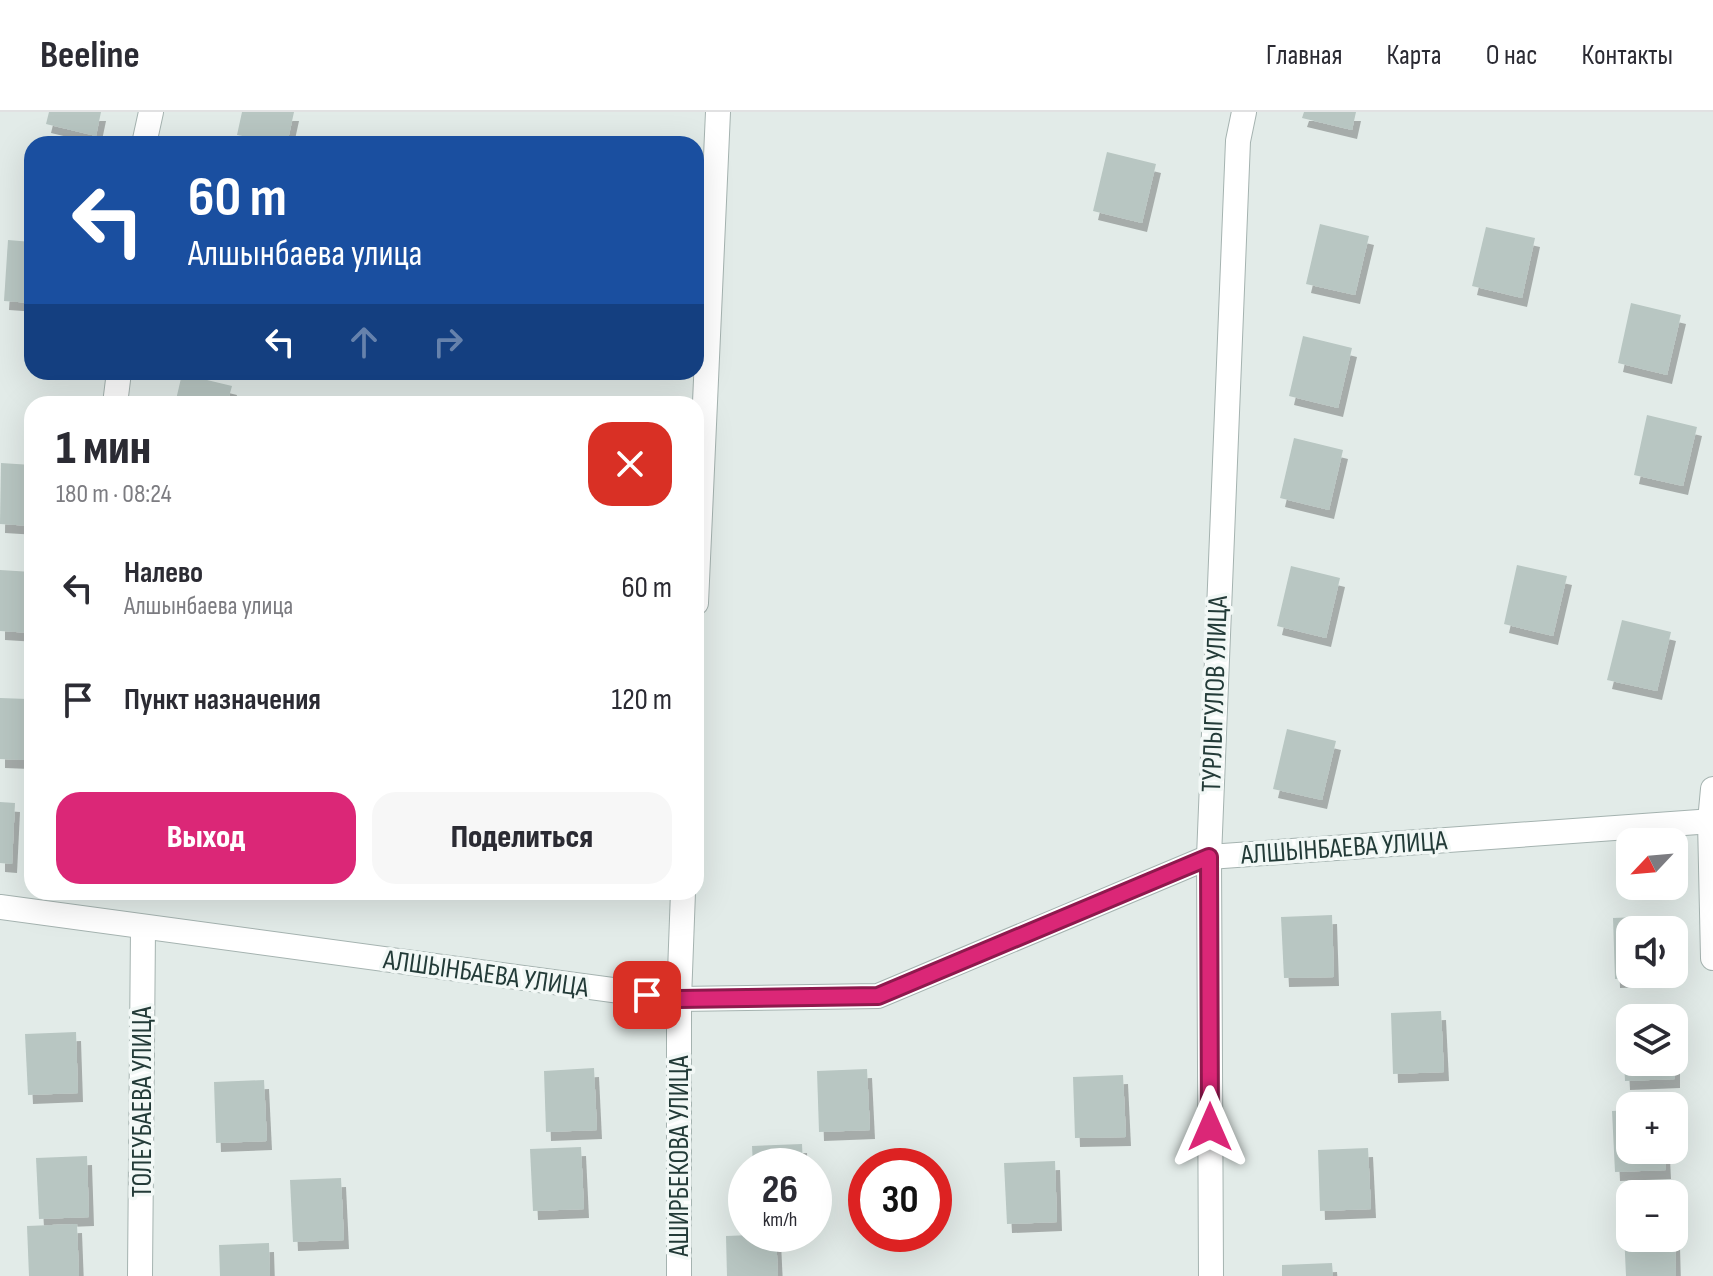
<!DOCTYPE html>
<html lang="ru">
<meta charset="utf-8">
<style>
body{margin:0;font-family:"Sofia Sans Condensed",sans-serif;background:#f7f7f7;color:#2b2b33;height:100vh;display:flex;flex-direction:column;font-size:30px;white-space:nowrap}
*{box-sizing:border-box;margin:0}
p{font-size:26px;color:#7c7c81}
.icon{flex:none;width:44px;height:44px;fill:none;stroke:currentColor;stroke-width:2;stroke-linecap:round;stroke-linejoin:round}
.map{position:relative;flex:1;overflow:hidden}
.sheet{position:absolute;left:24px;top:284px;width:680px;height:504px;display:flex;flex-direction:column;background:#fff;border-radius:24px;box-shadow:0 8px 32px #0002}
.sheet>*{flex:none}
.top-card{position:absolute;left:24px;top:24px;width:680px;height:244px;border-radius:24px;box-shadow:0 8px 32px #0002;background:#1a4fa0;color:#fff;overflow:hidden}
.needle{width:52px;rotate:244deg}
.controls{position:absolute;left:1616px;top:716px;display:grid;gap:16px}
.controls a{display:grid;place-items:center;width:72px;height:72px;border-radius:16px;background:#fff;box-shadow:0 8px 32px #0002;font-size:40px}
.speed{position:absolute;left:728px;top:1036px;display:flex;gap:16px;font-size:40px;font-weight:700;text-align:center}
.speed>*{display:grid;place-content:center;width:104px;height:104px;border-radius:50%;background:#fff;box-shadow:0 8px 32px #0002;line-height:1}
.speed small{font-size:20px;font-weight:400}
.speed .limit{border:12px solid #d22;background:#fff;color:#111}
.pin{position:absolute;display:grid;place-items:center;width:68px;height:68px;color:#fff;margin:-34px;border-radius:16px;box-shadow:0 4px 12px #0006}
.me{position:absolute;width:88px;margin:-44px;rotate:0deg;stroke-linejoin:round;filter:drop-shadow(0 0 6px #0008)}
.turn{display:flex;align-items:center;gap:28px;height:168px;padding:0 32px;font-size:36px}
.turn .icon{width:104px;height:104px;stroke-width:2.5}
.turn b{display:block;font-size:56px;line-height:68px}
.lanes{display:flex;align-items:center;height:76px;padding:0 32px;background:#0003;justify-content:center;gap:40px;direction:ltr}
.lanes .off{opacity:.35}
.round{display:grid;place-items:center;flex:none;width:84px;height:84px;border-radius:24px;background:#f7f7f7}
.summary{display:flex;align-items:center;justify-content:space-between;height:136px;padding:0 32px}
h1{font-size:48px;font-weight:800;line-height:60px}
.cta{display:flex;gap:16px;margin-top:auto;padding:16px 32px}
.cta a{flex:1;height:92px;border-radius:24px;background:#db2777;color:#fff;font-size:32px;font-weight:800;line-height:92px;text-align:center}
.cta a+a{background:#f7f7f7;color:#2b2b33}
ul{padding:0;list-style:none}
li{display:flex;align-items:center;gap:24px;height:112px;padding:0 32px}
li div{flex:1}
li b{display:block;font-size:30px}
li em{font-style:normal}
header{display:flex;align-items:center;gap:48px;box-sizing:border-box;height:112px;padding:0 40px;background:#fff;border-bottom:2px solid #e1e1e2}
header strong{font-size:38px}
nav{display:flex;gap:44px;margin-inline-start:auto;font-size:28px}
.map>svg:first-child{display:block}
.building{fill:#b8c6c2;filter:url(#shadow)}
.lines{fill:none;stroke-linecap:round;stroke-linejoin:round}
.minor-casing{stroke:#a5b3b0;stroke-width:26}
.minor{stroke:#fff;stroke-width:24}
.route-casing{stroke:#8e194d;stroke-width:20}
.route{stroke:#db2777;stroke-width:14}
.labels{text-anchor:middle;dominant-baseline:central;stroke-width:7;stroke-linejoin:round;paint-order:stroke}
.street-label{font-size:28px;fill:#233b38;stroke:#f2f8f6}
</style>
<header>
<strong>Beeline</strong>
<nav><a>Главная</a><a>Карта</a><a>О нас</a><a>Контакты</a></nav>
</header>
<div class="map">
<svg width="1713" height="1164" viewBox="0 0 1713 1164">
<defs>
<filter id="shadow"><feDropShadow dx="5" dy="9" stdDeviation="0" flood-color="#0004"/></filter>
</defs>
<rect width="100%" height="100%" fill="#e2ebe8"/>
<g class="building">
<polygon points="49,0 101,0 96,24 46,12"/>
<polygon points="242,0 294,0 287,32 237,23"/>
<polygon points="1304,0 1356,0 1352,18 1302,6"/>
<polygon points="1107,40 1156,52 1142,111 1093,99"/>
<polygon points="1320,112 1369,124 1355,183 1306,172"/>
<polygon points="1486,115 1535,126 1522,186 1472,174"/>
<polygon points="8,128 32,130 32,191 4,189"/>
<polygon points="1631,191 1681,203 1667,263 1618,251"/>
<polygon points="1303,224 1352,236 1338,296 1289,284"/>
<polygon points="182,262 232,274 227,292 175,292"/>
<polygon points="1647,303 1697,315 1683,374 1634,363"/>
<polygon points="1294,326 1343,338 1329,398 1280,386"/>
<polygon points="1,351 32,353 32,414 0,412"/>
<polygon points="1517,453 1567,464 1553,524 1504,512"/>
<polygon points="1291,454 1340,466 1326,526 1277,514"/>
<polygon points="0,458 32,460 32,521 0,519"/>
<polygon points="1622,508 1671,520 1657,579 1607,568"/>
<polygon points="0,586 28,587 25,648 0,647"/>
<polygon points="1287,617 1336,629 1322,688 1273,677"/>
<polygon points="0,690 15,691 12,752 0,751"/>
<polygon points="1332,803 1334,865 1284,866 1281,805"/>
<polygon points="1663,804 1664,818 1630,818 1630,862 1666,862 1666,865 1615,867 1613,806"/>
<polygon points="1441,899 1444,960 1393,962 1391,901"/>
<polygon points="1622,908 1630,908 1630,950 1675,950 1675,967 1625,969"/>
<polygon points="76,920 78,981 28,983 25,922"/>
<polygon points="594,956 597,1018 546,1020 544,959"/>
<polygon points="867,957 870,1018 819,1020 817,959"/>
<polygon points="1123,963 1126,1025 1075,1026 1073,965"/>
<polygon points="264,968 267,1029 216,1031 214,970"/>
<polygon points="1630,998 1630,1038 1665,1038 1666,1058 1615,1060 1612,999"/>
<polygon points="802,1032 803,1054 753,1054 752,1034"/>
<polygon points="581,1035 584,1097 533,1099 530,1037"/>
<polygon points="1368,1036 1371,1097 1320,1099 1318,1038"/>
<polygon points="87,1044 89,1105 39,1107 36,1046"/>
<polygon points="1055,1049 1057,1110 1007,1112 1004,1051"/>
<polygon points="341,1066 344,1128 293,1130 290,1068"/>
<polygon points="77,1112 79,1164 29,1164 27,1114"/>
<polygon points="1630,1119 1630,1126 1675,1126 1676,1164 1626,1164 1624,1120"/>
<polygon points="776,1122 778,1164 727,1164 726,1124"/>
<polygon points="269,1131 270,1164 220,1164 219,1133"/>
<polygon points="1332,1151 1333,1164 1282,1164 1282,1153"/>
</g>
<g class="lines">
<g class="minor-casing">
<g id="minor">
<polyline points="144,32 151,0"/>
<polyline points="115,292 119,260"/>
<polyline points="696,491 718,0"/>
<polyline points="1713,677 1710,709 1713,846"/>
<polyline points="0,795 679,887 878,884 1209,745 1713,709"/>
<polyline points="140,1164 143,816"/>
<polyline points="679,1164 679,887 683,780"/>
<polyline points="1211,1164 1209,745 1238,29 1244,0"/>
</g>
</g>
<use href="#minor" class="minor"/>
</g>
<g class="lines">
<g class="route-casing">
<polyline id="route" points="647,883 679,887 878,884 1209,745 1210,1015"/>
</g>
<use href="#route" class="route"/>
</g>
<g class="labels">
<g class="street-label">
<text transform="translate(1215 582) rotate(-88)">ТУРЛЫГУЛОВ УЛИЦА</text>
<text transform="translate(1344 736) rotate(-4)">АЛШЫНБАЕВА УЛИЦА</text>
<text transform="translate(486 862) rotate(8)">АЛШЫНБАЕВА УЛИЦА</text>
<text transform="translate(142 990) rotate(-90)">ТОЛЕУБАЕВА УЛИЦА</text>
<text transform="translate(679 1044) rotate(-90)">АШИРБЕКОВА УЛИЦА</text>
</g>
</g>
</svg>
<div class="controls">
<a><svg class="needle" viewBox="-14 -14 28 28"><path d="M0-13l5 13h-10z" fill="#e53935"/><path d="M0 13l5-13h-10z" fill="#7c7c81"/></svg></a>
<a><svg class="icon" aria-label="sound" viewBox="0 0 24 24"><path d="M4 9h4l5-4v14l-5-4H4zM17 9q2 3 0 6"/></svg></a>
<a><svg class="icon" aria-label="layers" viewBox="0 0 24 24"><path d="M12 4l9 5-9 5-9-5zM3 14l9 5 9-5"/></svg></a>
<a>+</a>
<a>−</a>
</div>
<div class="speed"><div>26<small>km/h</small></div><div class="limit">30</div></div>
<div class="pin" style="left:647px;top:883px;background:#d93025"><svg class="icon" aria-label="arrive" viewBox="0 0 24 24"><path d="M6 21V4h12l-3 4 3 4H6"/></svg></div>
<svg class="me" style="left:1210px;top:1015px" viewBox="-20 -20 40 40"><path d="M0-17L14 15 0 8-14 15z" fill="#db2777" stroke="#fff" stroke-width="4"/></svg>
<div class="top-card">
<div class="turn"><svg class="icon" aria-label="left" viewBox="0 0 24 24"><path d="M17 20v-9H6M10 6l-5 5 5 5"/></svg><div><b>60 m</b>Алшынбаева улица</div></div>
<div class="lanes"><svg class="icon" aria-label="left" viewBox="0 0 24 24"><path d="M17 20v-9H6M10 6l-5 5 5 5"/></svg><svg class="icon off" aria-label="ahead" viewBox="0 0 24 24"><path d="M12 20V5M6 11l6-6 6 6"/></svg><svg class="icon off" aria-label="right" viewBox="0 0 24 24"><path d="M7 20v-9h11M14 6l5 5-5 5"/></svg></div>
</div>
<section class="sheet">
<div class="summary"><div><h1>1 мин</h1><p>180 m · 08:24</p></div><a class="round" style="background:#d93025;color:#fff"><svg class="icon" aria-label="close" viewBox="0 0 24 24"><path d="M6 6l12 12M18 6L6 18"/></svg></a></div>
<ul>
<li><svg class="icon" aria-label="left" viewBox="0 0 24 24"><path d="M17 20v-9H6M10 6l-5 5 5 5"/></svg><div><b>Налево</b><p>Алшынбаева улица</p></div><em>60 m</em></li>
<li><svg class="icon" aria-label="arrive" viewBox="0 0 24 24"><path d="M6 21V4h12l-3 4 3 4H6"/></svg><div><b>Пункт назначения</b></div><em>120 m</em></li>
</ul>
<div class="cta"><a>Выход</a><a>Поделиться</a></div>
</section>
</div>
